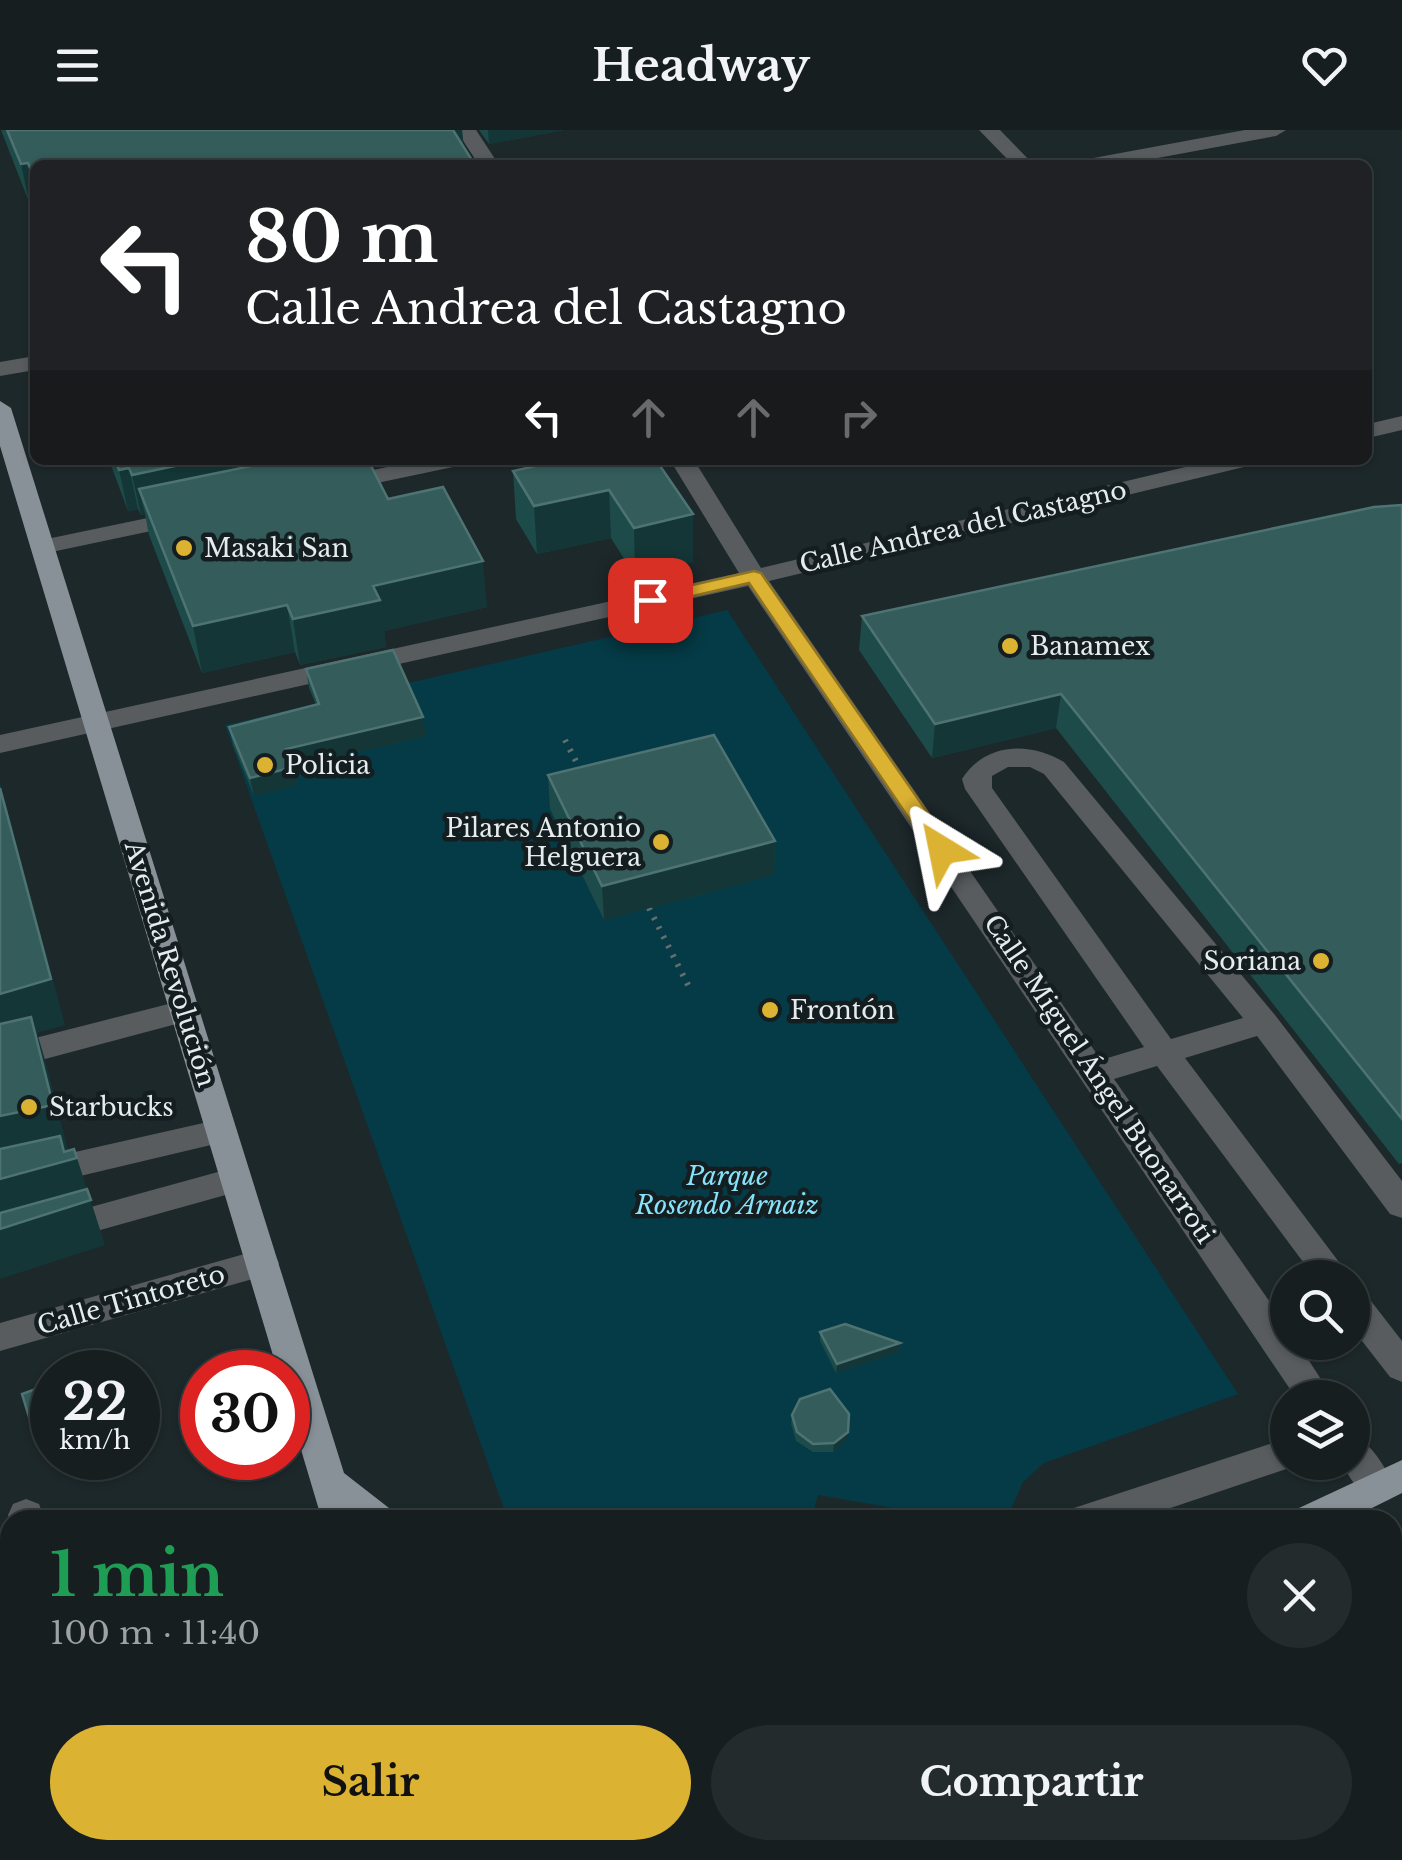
<!DOCTYPE html>
<html lang="es">
<meta charset="utf-8">
<style>
body{margin:0;font-family:"Libre Baskerville",serif;background:#232b2d;color:#f1f3f6;height:100vh;display:flex;flex-direction:column;font-size:38px;white-space:nowrap}
*{box-sizing:border-box;margin:0}
p{font-size:32px;color:#9ea2a5}
.icon{flex:none;width:55px;height:55px;fill:none;stroke:currentColor;stroke-width:2;stroke-linecap:round;stroke-linejoin:round}
.map{position:relative;flex:1;overflow:hidden}
.drawer{position:absolute;left:0px;top:1380px;width:1402px;height:350px;display:flex;flex-direction:column;background:#161e20;border-radius:30px 30px 0 0;box-shadow:0 2px 8px #0004,0 0 0 2px #353c3e}
.drawer>*{flex:none}
.guide{position:absolute;left:30px;top:30px;width:1342px;height:305px;border-radius:15px;box-shadow:0 2px 8px #0004,0 0 0 2px #353c3e;background:#202124;color:#fff;overflow:hidden}
.buttons{position:absolute;left:1270px;top:1130px;display:grid;gap:20px}
.buttons a{display:grid;place-items:center;width:100px;height:100px;border-radius:50%;background:#161e20;box-shadow:0 2px 8px #0004,0 0 0 2px #353c3e;font-size:50px}
.speed{position:absolute;left:30px;top:1220px;display:flex;gap:20px;font-size:50px;font-weight:700;text-align:center}
.speed>*{display:grid;place-content:center;width:130px;height:130px;border-radius:50%;background:#161e20;box-shadow:0 2px 8px #0004,0 0 0 2px #353c3e;line-height:1}
.speed small{font-size:25px;font-weight:400}
.speed .limit{border:15px solid #d22;background:#fff;color:#111}
.pin{position:absolute;display:grid;place-items:center;width:85px;height:85px;color:#fff;margin:-42px;border-radius:20px;box-shadow:0 5px 15px #0006}
.me{position:absolute;width:110px;margin:-55px;rotate:325deg;stroke-linejoin:round;filter:drop-shadow(0 0 8px #0008)}
.turn{display:flex;align-items:center;gap:35px;height:210px;padding:0 50px;font-size:45px}
.turn .icon{width:130px;height:130px;stroke-width:2.5}
.turn b{display:block;font-size:70px;line-height:85px}
.lanes{display:flex;align-items:center;height:95px;padding:0 50px;background:#0003;justify-content:center;gap:50px;direction:ltr}
.lanes .off{opacity:.35}
.round{display:grid;place-items:center;flex:none;width:105px;height:105px;border-radius:52px;background:#232b2d}
.summary{display:flex;align-items:center;justify-content:space-between;height:170px;padding:0 50px}
h1{font-size:60px;font-weight:800;line-height:75px;color:#1e9e55}
.primary-button{display:flex;gap:20px;margin-top:auto;padding:20px 50px}
.primary-button a{flex:1;height:115px;border-radius:60px;background:#dcb233;color:#111;font-size:40px;font-weight:800;line-height:115px;text-align:center}
.primary-button a+a{background:#232b2d;color:#f1f3f6}
header{display:flex;justify-content:space-between;align-items:center;height:130px;padding:0 50px;background:#161e20;font-size:45px;font-weight:800}
.map>svg:first-child{display:block}
.green{fill:#053b46}
.lines{fill:none;stroke-linecap:round;stroke-linejoin:round}
.path{stroke:#656e71;stroke-width:6;stroke-dasharray:2.5 8;stroke-linecap:butt}
.minor{fill:#585c5f;fill-rule:evenodd}
.major{fill:#899198;fill-rule:evenodd}
.highway{fill:#9da7ae;fill-rule:evenodd}
.wall{fill:#1d4b49}
.shaded-wall{fill:#143636}
.building{fill:#335c5b;stroke:#4e7372;stroke-width:2.5}
.route{fill:#dcb233;stroke:#8f7421;stroke-width:2.5}
.poi-dot{fill:#dcb233;stroke:#141e21;stroke-width:4}
.labels{text-anchor:middle;dominant-baseline:central;stroke-width:9;stroke-linejoin:round;paint-order:stroke}
.street-label{font-size:25px;fill:#e5ecee;stroke:#141e21}
.poi-label{font-size:25px;fill:#e5ecee;stroke:#141e21;text-anchor:start}
.park-label{font-size:25px;font-style:italic;fill:#87e3fa;stroke:#141e21}
</style>
<header><svg class="icon" aria-label="menu" viewBox="0 0 24 24"><path d="M4 6h16M4 12h16M4 18h16"/></svg>Headway<svg class="icon" aria-label="heart" viewBox="0 0 24 24"><path d="M12 20l-8-8c-3-5 5-10 8-4 3-6 11-1 8 4z"/></svg></header>
<div class="map">
<svg width="1402" height="1730" viewBox="0 0 1402 1730">
<rect width="100%" height="100%" fill="#1d282b"/>
<polygon class="green" points="727,480 1238,1264 1044,1333 1023,1352 1006,1390 961,1390 818,1365 811,1390 742,1390 692,1384 688,1390 508,1390 225,595"/>
<g class="lines">
<g class="path">
<polyline points="565,610 583,645"/>
<polyline points="649,778 691,861"/>
</g>
<g class="minor">
<polygon points="456,0 476,0 499,35 479,35"/>
<polygon points="979,0 1000,0 1034,35 1013,35"/>
<polygon points="1245,0 1286,0 1276,6 1120,35 1078,35 1088,29"/>
<polygon points="35,226 35,240 0,246 0,232"/>
<polygon points="1402,286 1402,300 1368,308 1368,294"/>
<polygon points="420,330 465,330 453,337 339,361 327,354 331,349"/>
<path d="M 670,330 L 694,330 L 761,438 L 1215,330 L 1256,330 L 1244,337 L 769,451 L 1101,930 L 1144,917 L 965,659 L 962,649 C 985,613 1029,611 1064,632 L 1275,885 L 1402,1051 L 1402,1088 L 1390,1084 L 1257,906 L 1185,928 L 1351,1148 L 1315,1148 L 1157,936 L 1114,949 L 1288,1198 L 1288,1212 L 1297,1212 L 1333,1268 L 1296,1268 L 748,456 L 0,623 L 0,605 L 739,443 ZM 1008,637 L 1030,637 L 1044,644 L 1243,888 L 1171,909 L 992,658 L 992,646 Z"/>
<polygon points="186,380 194,382 198,387 194,392 42,424 30,417 42,410"/>
<polygon points="184,870 195,873 199,881 195,889 0,941 0,917"/>
<polygon points="221,989 232,992 237,1001 232,1010 0,1065 0,1039"/>
<polygon points="236,1037 247,1041 252,1050 247,1059 0,1128 0,1102"/>
<polygon points="262,1119 274,1123 279,1133 274,1143 0,1221 0,1193"/>
<polygon points="1352,1158 1364,1162 1402,1211 1402,1252 1390,1247 1352,1198"/>
<path d="M 1352,1306 C 1373,1313 1386,1339 1395,1358 L 1390,1369 L 1377,1374 L 1364,1369 L 1340,1332 L 1352,1332 Z"/>
<polygon points="1288,1308 1288,1332 1301,1334 1135,1390 1069,1390 1074,1378"/>
<polygon points="26,1369 39,1374 45,1390 10,1393 8,1385 13,1374"/>
</g>
<g class="major">
<polygon points="0,271 11,278 344,1343 389,1378 394,1390 322,1390 288,1276 288,1242 278,1242 0,316"/>
<polygon points="1402,1330 1402,1363 1348,1390 1294,1390 1299,1378"/>
<polygon points="1402,1518 1402,1554 1392,1558 1392,1522"/>
<polygon points="252,1720 293,1720 289,1730 248,1730"/>
<polygon points="420,1720 460,1720 464,1730 424,1730"/>
<polygon points="540,1720 599,1720 595,1730 536,1730"/>
<polygon points="944,1720 1003,1720 999,1730 940,1730"/>
</g>
<g class="highway">
<polygon points="1402,1452 1402,1486 1392,1490 1392,1455"/>
<polygon points="1402,1491 1402,1527 1392,1530 1392,1495"/>
<polygon points="798,1720 856,1720 852,1730 794,1730"/>
<polygon points="881,1720 940,1720 936,1730 877,1730"/>
</g>
</g>
<g class="wall">
<polygon points="1,0 462,0 463,16 35,35 35,71 29,72"/>
<polygon points="479,0 564,0 489,14"/>
<polygon points="109,330 369,330 388,369 487,477 384,501 386,517 300,535 295,522 202,543 149,405 145,384 141,385 138,379 128,381"/>
<polygon points="551,330 656,330 693,384 693,432 635,446 611,408 537,424 516,389 513,341 552,332"/>
<polygon points="1402,375 1402,1033 1399,1034 1056,598 932,628 859,520 862,486"/>
<polygon points="306,539 426,606 294,637 297,655 254,666 233,615 229,597 316,575 309,558"/>
<polygon points="548,645 775,711 774,745 604,790 550,679"/>
<polygon points="820,1202 900,1213 899,1222 836,1243 820,1211"/>
<polygon points="792,1285 847,1310 833,1322 813,1322 796,1311 791,1294"/>
</g>
<g class="shaded-wall">
<polygon points="444,0 462,0 464,18"/>
<polygon points="488,0 564,0 489,14"/>
<polygon points="28,33 35,62 35,71 29,72 21,34"/>
<polygon points="203,330 369,330 139,359 145,384 141,385 132,345"/>
<polygon points="129,338 138,379 128,381 119,340"/>
<polygon points="609,360 611,408 537,424 534,376"/>
<polygon points="693,384 693,432 635,446 634,398"/>
<polygon points="483,431 487,477 384,501 386,517 300,535 293,489 373,456"/>
<polygon points="287,475 295,522 202,543 193,496"/>
<polygon points="1061,564 1056,598 932,628 935,594"/>
<polygon points="423,587 426,606 290,638 286,619"/>
<polygon points="294,637 297,655 254,666 250,648"/>
<polygon points="0,652 65,895 37,903 46,933 68,1020 65,1020 68,1030 77,1028 105,1115 0,1149"/>
<polygon points="775,711 774,745 604,790 602,756"/>
<polygon points="900,1213 899,1222 836,1243 837,1234"/>
<polygon points="848,1302 847,1310 833,1322 834,1313"/>
<polygon points="52,1310 52,1320 41,1325 38,1316"/>
<polygon points="140,1720 182,1720 179,1730 134,1730"/>
</g>
<g class="building">
<polygon points="7,0 453,0 475,35 35,35 35,51 28,33 21,34"/>
<polygon points="115,330 203,330 132,345 129,338 119,340"/>
<polygon points="280,330 368,330 388,369 443,357 483,431 373,456 380,470 293,489 287,475 193,496 139,359"/>
<polygon points="562,330 656,330 693,384 634,398 609,360 534,376 513,341"/>
<polygon points="1402,375 1402,989 1061,564 935,594 862,486 1374,377"/>
<polygon points="393,520 423,587 286,619 294,637 250,648 229,597 319,574 306,539"/>
<polygon points="714,605 775,711 602,756 548,645"/>
<polygon points="0,658 51,849 0,864"/>
<polygon points="31,887 53,975 0,986 0,894"/>
<polygon points="60,1006 64,1022 74,1019 77,1028 0,1049 0,1019"/>
<polygon points="87,1059 91,1070 0,1099 0,1083"/>
<polygon points="845,1194 900,1213 837,1234 820,1202"/>
<polygon points="52,1253 52,1310 38,1316 22,1264"/>
<polygon points="830,1259 849,1284 848,1302 834,1313 813,1314 797,1302 792,1285 800,1269"/>
<polygon points="10,1519 10,1720 140,1720 134,1730 0,1730 0,1521"/>
</g>
<polygon class="route" points="754,441 761,443 950,715 953,720 950,725 934,725 749,453 650,476 641,470 644,466"/>
<g class="poi-dot">
<circle cx="184" cy="418" r="10"/>
<circle cx="1010" cy="516" r="10"/>
<circle cx="265" cy="635" r="10"/>
<circle cx="661" cy="712" r="10"/>
<circle cx="1321" cy="831" r="10"/>
<circle cx="770" cy="880" r="10"/>
<circle cx="29" cy="977" r="10"/>
</g>
<g class="labels">
<g class="street-label">
<text transform="translate(963 397) rotate(-13)">Calle Andrea del Castagno</text>
<text transform="translate(170 834) rotate(73)">Avenida Revolución</text>
<text transform="translate(1099 949) rotate(56)">Calle Miguel Ángel Buonarroti</text>
<text transform="translate(131 1170) rotate(-16)">Calle Tintoreto</text>
</g>
<g class="poi-label">
<text x="204" y="418">Masaki San</text>
<text x="1030" y="516">Banamex</text>
<text x="285" y="635">Policia</text>
<text x="641" y="698" text-anchor="end">Pilares Antonio<tspan x="641" dy="29">Helguera</tspan></text>
<text x="1301" y="831" text-anchor="end">Soriana</text>
<text x="790" y="880">Frontón</text>
<text x="49" y="977">Starbucks</text>
</g>
<g class="park-label">
<text x="727" y="1046">Parque<tspan x="727" dy="29">Rosendo Arnaiz</tspan></text>
</g>
</g>
</svg>
<div class="buttons">
<a><svg class="icon" aria-label="search" viewBox="0 0 24 24"><circle cx="10" cy="10" r="6"/><path d="M15 15l6 6"/></svg></a>
<a><svg class="icon" aria-label="layers" viewBox="0 0 24 24"><path d="M12 4l9 5-9 5-9-5zM3 14l9 5 9-5"/></svg></a>
</div>
<div class="speed"><div>22<small>km/h</small></div><div class="limit">30</div></div>
<div class="pin" style="left:650px;top:470px;background:#d93025"><svg class="icon" aria-label="arrive" viewBox="0 0 24 24"><path d="M6 21V4h12l-3 4 3 4H6"/></svg></div>
<svg class="me" style="left:942px;top:720px" viewBox="-20 -20 40 40"><path d="M0-17L14 15 0 8-14 15z" fill="#dcb233" stroke="#fff" stroke-width="4"/></svg>
<div class="guide">
<div class="turn"><svg class="icon" aria-label="left" viewBox="0 0 24 24"><path d="M17 20v-9H6M10 6l-5 5 5 5"/></svg><div><b>80 m</b>Calle Andrea del Castagno</div></div>
<div class="lanes"><svg class="icon" aria-label="left" viewBox="0 0 24 24"><path d="M17 20v-9H6M10 6l-5 5 5 5"/></svg><svg class="icon off" aria-label="ahead" viewBox="0 0 24 24"><path d="M12 20V5M6 11l6-6 6 6"/></svg><svg class="icon off" aria-label="ahead" viewBox="0 0 24 24"><path d="M12 20V5M6 11l6-6 6 6"/></svg><svg class="icon off" aria-label="right" viewBox="0 0 24 24"><path d="M7 20v-9h11M14 6l5 5-5 5"/></svg></div>
</div>
<section class="drawer">
<div class="summary"><div><h1>1 min</h1><p>100 m · 11:40</p></div><a class="round"><svg class="icon" aria-label="close" viewBox="0 0 24 24"><path d="M6 6l12 12M18 6L6 18"/></svg></a></div>
<div class="primary-button"><a>Salir</a><a>Compartir</a></div>
</section>
</div>
